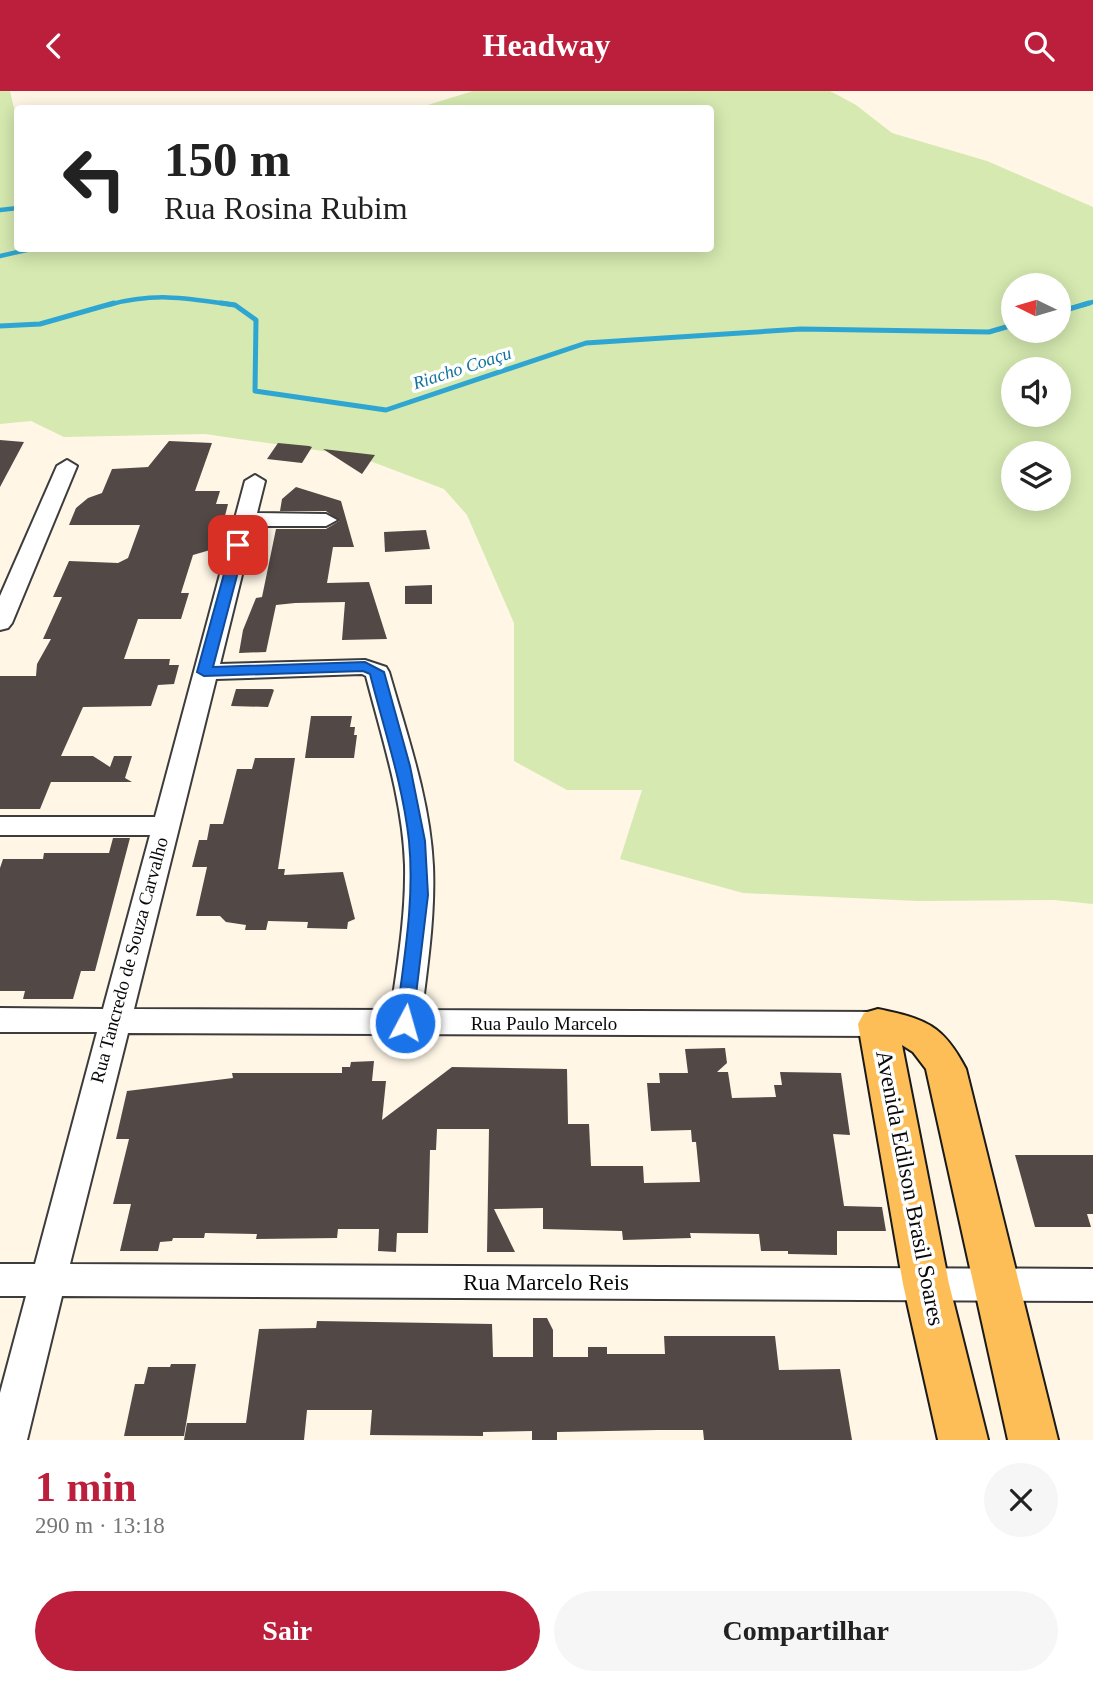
<!DOCTYPE html>
<html lang="pt">
<meta charset="utf-8">
<style>
body{margin:0;font-family:Georgia,serif;background:#f6f6f6;color:#222;height:100vh;display:flex;flex-direction:column;font-size:26px;white-space:nowrap}
*{box-sizing:border-box;margin:0}
p{font-size:23px;color:#767676}
.icon{flex:none;width:38px;height:38px;fill:none;stroke:currentColor;stroke-width:2;stroke-linecap:round;stroke-linejoin:round}
.map{position:relative;height:1349px;overflow:hidden}
.drawer{display:flex;flex-direction:column;background:#fff;flex:1}
.drawer>*{flex:none}
.hud{position:absolute;left:14px;top:14px;width:700px;height:147px;border-radius:7px;box-shadow:0 4px 18px #0003;background:#fff;color:#222;overflow:hidden}
.needle{width:46px;rotate:275deg}
.tools{position:absolute;left:1001px;top:182px;display:grid;gap:14px}
.tools a{display:grid;place-items:center;width:70px;height:70px;border-radius:50%;background:#fff;box-shadow:0 4px 18px #0003;font-size:35px}
.pin{position:absolute;display:grid;place-items:center;width:60px;height:60px;color:#fff;margin:-30px;border-radius:14px;box-shadow:0 4px 10px #0006}
.me{position:absolute;width:77px;margin:-38px;rotate:6deg;stroke-linejoin:round;filter:drop-shadow(0 0 5px #0008)}
.turn{display:flex;align-items:center;gap:24px;height:147px;padding:0 35px;font-size:32px}
.turn .icon{width:91px;height:91px;stroke-width:2.5}
.turn b{display:block;font-size:49px;line-height:60px}
.round{display:grid;place-items:center;flex:none;width:74px;height:74px;border-radius:37px;background:#f6f6f6}
.overview{display:flex;align-items:center;justify-content:space-between;height:119px;padding:0 35px}
h1{font-size:42px;font-weight:800;line-height:52px;color:#bc1f3c}
.action{display:flex;gap:14px;margin-top:auto;padding:14px 35px}
.action a{flex:1;height:80px;border-radius:42px;background:#bc1f3c;color:#fff;font-size:28px;font-weight:800;line-height:80px;text-align:center}
.action a+a{background:#f6f6f6;color:#222}
header{display:flex;justify-content:space-between;align-items:center;height:91px;padding:0 35px;background:#bc1f3c;color:#fff;font-size:32px;font-weight:800}
.map>svg:first-child{display:block}
.green{fill:#d5e9b0;fill-rule:evenodd}
.lines{fill:none;stroke-linecap:round;stroke-linejoin:round}
.stream-far1{stroke:#2ea6d1;stroke-width:4.5}
.stream{stroke:#2ea6d1;stroke-width:5}
.building{fill:#524946}
.minor-casing{stroke:#3c3c3c;stroke-width:4}
.major-casing{stroke:#1a1a1a;stroke-width:4}
.minor{fill:#fff;fill-rule:evenodd}
.major{fill:#fdbe57;fill-rule:evenodd}
.route{fill:#1a73e8;stroke:#114b97;stroke-width:2}
.labels{text-anchor:middle;dominant-baseline:central;stroke-width:7;stroke-linejoin:round;paint-order:stroke}
.far-water-label{font-size:18px;font-style:italic;fill:#11739d;stroke:#fff}
.street-label{font-size:19px;fill:#090909;stroke:#fff}
.near-street-label{font-size:23px;fill:#090909;stroke:#fff}
</style>
<header><svg class="icon" aria-label="back" viewBox="0 0 24 24"><path d="M15 5l-7 7 7 7"/></svg>Headway<svg class="icon" aria-label="search" viewBox="0 0 24 24"><circle cx="10" cy="10" r="6"/><path d="M15 15l6 6"/></svg></header>
<div class="map">
<svg width="1093" height="1349" viewBox="0 0 1093 1349">
<rect width="100%" height="100%" fill="#fff6e6"/>
<path class="green" d="M 0,0 L 10,0 L 17,30 L 18,158 L 710,158 L 710,18 L 418,17 L 473,0 L 830,0 L 856,14 L 892,42 L 987,70 L 1093,116 L 1093,813 L 1054,809 L 918,810 L 743,802 L 620,768 L 642,699 L 567,699 L 514,670 L 514,532 L 467,424 L 444,398 L 357,365 L 205,343 L 64,346 L 31,330 L 0,333 ZM 1013,194 L 1059,194 L 1059,240 L 1013,240 ZM 1013,278 L 1059,278 L 1059,324 L 1013,324 ZM 1013,362 L 1059,362 L 1059,408 L 1013,408 Z"/>
<g class="lines">
<g class="stream-far1">
<polyline points="0,119 18,117"/>
<polyline points="0,165 31,158"/>
<path d="M 108,214 C 155,201 187,207 234,214"/>
<polyline points="1083,214 1093,211"/>
</g>
<g class="stream">
<polyline points="221,212 235,214 256,229 255,300 386,319 586,252 801,238 989,241 1013,234"/>
<polyline points="1059,221 1089,212"/>
<polyline points="0,235 40,233 114,212"/>
</g>
</g>
<g class="building">
<polygon points="0,349 24,351 0,396"/>
<polygon points="169,350 212,352 195,400 220,400 216,413 228,413 217,457 193,464 181,502 189,502 181,528 138,528 124,568 170,568 169,574 179,574 174,593 158,594 151,615 83,616 61,665 93,665 110,676 114,665 132,665 125,687 132,691 51,691 40,718 0,718 0,585 36,585 37,573 51,548 43,548 62,506 53,506 69,470 118,472 128,467 140,434 69,434 76,417 88,407 102,402 112,378 148,376"/>
<polygon points="278,352 309,355 312,356 302,372 267,368"/>
<polygon points="323,358 375,364 362,383"/>
<polygon points="296,396 341,410 354,456 333,456 327,492 369,491 387,548 342,549 345,511 295,512 276,514 266,561 239,562 243,539 256,507 262,506 276,438 326,438 339,430 326,420 280,420 282,408"/>
<polygon points="426,439 430,458 385,461 384,441"/>
<polygon points="432,494 432,513 405,513 405,495"/>
<polygon points="236,598 272,598 274,599 268,616 231,615"/>
<polygon points="311,625 352,625 350,636 355,636 354,644 357,644 354,667 305,667"/>
<polygon points="255,667 295,667 278,778 285,778 284,784 343,781 355,828 348,831 347,838 307,837 308,831 268,830 266,839 245,839 246,834 226,831 220,825 196,825 207,776 192,776 199,749 207,749 210,733 223,733 237,678 252,678"/>
<polygon points="113,747 130,747 95,880 81,880 73,908 23,908 25,900 0,900 0,777 3,768 43,768 44,762 109,762"/>
<polygon points="725,957 727,972 717,981 728,981 732,1007 776,1006 774,994 782,994 780,981 841,982 850,1044 833,1043 844,1115 882,1116 886,1140 837,1140 837,1164 788,1163 788,1160 761,1160 759,1143 690,1142 691,1147 623,1149 622,1140 543,1138 543,1117 494,1118 515,1161 487,1161 489,1038 437,1038 436,1059 430,1059 428,1142 397,1142 396,1161 378,1160 379,1138 338,1138 337,1147 256,1148 257,1143 205,1142 204,1147 173,1147 172,1150 160,1151 158,1160 120,1160 131,1113 113,1113 129,1048 116,1048 127,1000 233,987 232,982 342,982 342,976 350,976 351,971 374,970 372,990 386,990 382,1029 452,976 567,978 568,1033 589,1033 591,1075 643,1075 644,1092 700,1091 696,1051 692,1051 691,1039 651,1040 647,992 660,992 659,982 688,982 685,958"/>
<polygon points="1015,1064 1093,1064 1093,1123 1087,1123 1091,1136 1035,1136"/>
<polygon points="533,1227 547,1227 553,1239 553,1266 588,1266 588,1256 607,1256 607,1263 665,1263 664,1245 775,1245 779,1279 840,1278 852,1349 704,1349 703,1339 658,1339 557,1341 557,1349 532,1349 532,1340 483,1341 483,1345 370,1344 372,1319 307,1319 304,1349 184,1349 187,1332 246,1332 259,1238 316,1237 317,1230 492,1233 493,1266 533,1266"/>
<polygon points="171,1273 196,1273 184,1345 124,1345 135,1293 144,1293 148,1276 170,1276"/>
</g>
<g class="lines">
<g class="minor-casing">
<g id="minor">
<polygon points="67,369 77,375 12,532 8,537 0,539 0,505 57,375"/>
<path d="M 255,384 L 265,390 L 257,422 L 326,423 L 337,429 L 326,435 L 254,435 L 220,573 L 365,569 L 386,576 L 389,581 C 407,644 430,709 433,775 C 435,823 428,871 422,919 L 878,921 L 889,925 L 894,933 L 889,941 L 878,945 L 128,942 L 70,1173 L 1093,1178 L 1093,1210 L 62,1205 L 27,1349 L 0,1349 L 0,1302 L 26,1205 L 0,1205 L 0,1173 L 35,1173 L 97,941 L 0,941 L 0,917 L 103,918 L 150,744 L 0,744 L 0,726 L 155,726 L 245,390 ZM 362,583 L 366,585 C 382,647 403,710 405,774 C 406,823 398,871 391,919 L 134,918 L 216,588 Z"/>
</g>
</g>
<g class="major-casing">
<path id="major" d="M 878,918 C 926,928 943,934 966,978 L 1058,1349 L 1008,1349 L 926,978 L 913,961 L 902,954 L 949,1193 L 988,1349 L 938,1349 L 903,1193 L 858,933 L 864,922 Z"/>
</g>
<use href="#minor" class="minor"/>
<use href="#major" class="major"/>
</g>
<path class="route" d="M 238,450 L 245,454 L 213,576 L 365,571 L 384,581 L 410,675 L 425,750 L 428,804 L 412,937 L 405,939 L 396,932 C 403,872 415,811 409,750 C 403,694 384,638 370,583 L 363,580 L 204,585 L 197,581 L 232,454 Z"/>
<g class="labels">
<g class="far-water-label">
<text transform="translate(462 277) rotate(-18)">Riacho Coaçu</text>
</g>
<g class="street-label">
<text transform="translate(129 869) rotate(-75)">Rua Tancredo de Souza Carvalho</text>
<text x="544" y="932">Rua Paulo Marcelo</text>
</g>
<g class="near-street-label">
<text transform="translate(910 1097) rotate(79)">Avenida Edilson Brasil Soares</text>
<text x="546" y="1191">Rua Marcelo Reis</text>
</g>
</g>
</svg>
<div class="tools">
<a><svg class="needle" viewBox="-14 -14 28 28"><path d="M0-13l5 13h-10z" fill="#e53935"/><path d="M0 13l5-13h-10z" fill="#767676"/></svg></a>
<a><svg class="icon" aria-label="sound" viewBox="0 0 24 24"><path d="M4 9h4l5-4v14l-5-4H4zM17 9q2 3 0 6"/></svg></a>
<a><svg class="icon" aria-label="layers" viewBox="0 0 24 24"><path d="M12 4l9 5-9 5-9-5zM3 14l9 5 9-5"/></svg></a>
</div>
<div class="pin" style="left:238px;top:454px;background:#d93025"><svg class="icon" aria-label="arrive" viewBox="0 0 24 24"><path d="M6 21V4h12l-3 4 3 4H6"/></svg></div>
<svg class="me" style="left:405px;top:932px" viewBox="-20 -20 40 40"><circle r="17" fill="#1a73e8" stroke="#fff" stroke-width="3"/><path d="M0-11L8 9 0 5-8 9z" fill="#fff"/></svg>
<div class="hud">
<div class="turn"><svg class="icon" aria-label="left" viewBox="0 0 24 24"><path d="M17 20v-9H6M10 6l-5 5 5 5"/></svg><div><b>150 m</b>Rua Rosina Rubim</div></div>
</div>
</div>
<section class="drawer">
<div class="overview"><div><h1>1 min</h1><p>290 m · 13:18</p></div><a class="round"><svg class="icon" aria-label="close" viewBox="0 0 24 24"><path d="M6 6l12 12M18 6L6 18"/></svg></a></div>
<div class="action"><a>Sair</a><a>Compartilhar</a></div>
</section>
